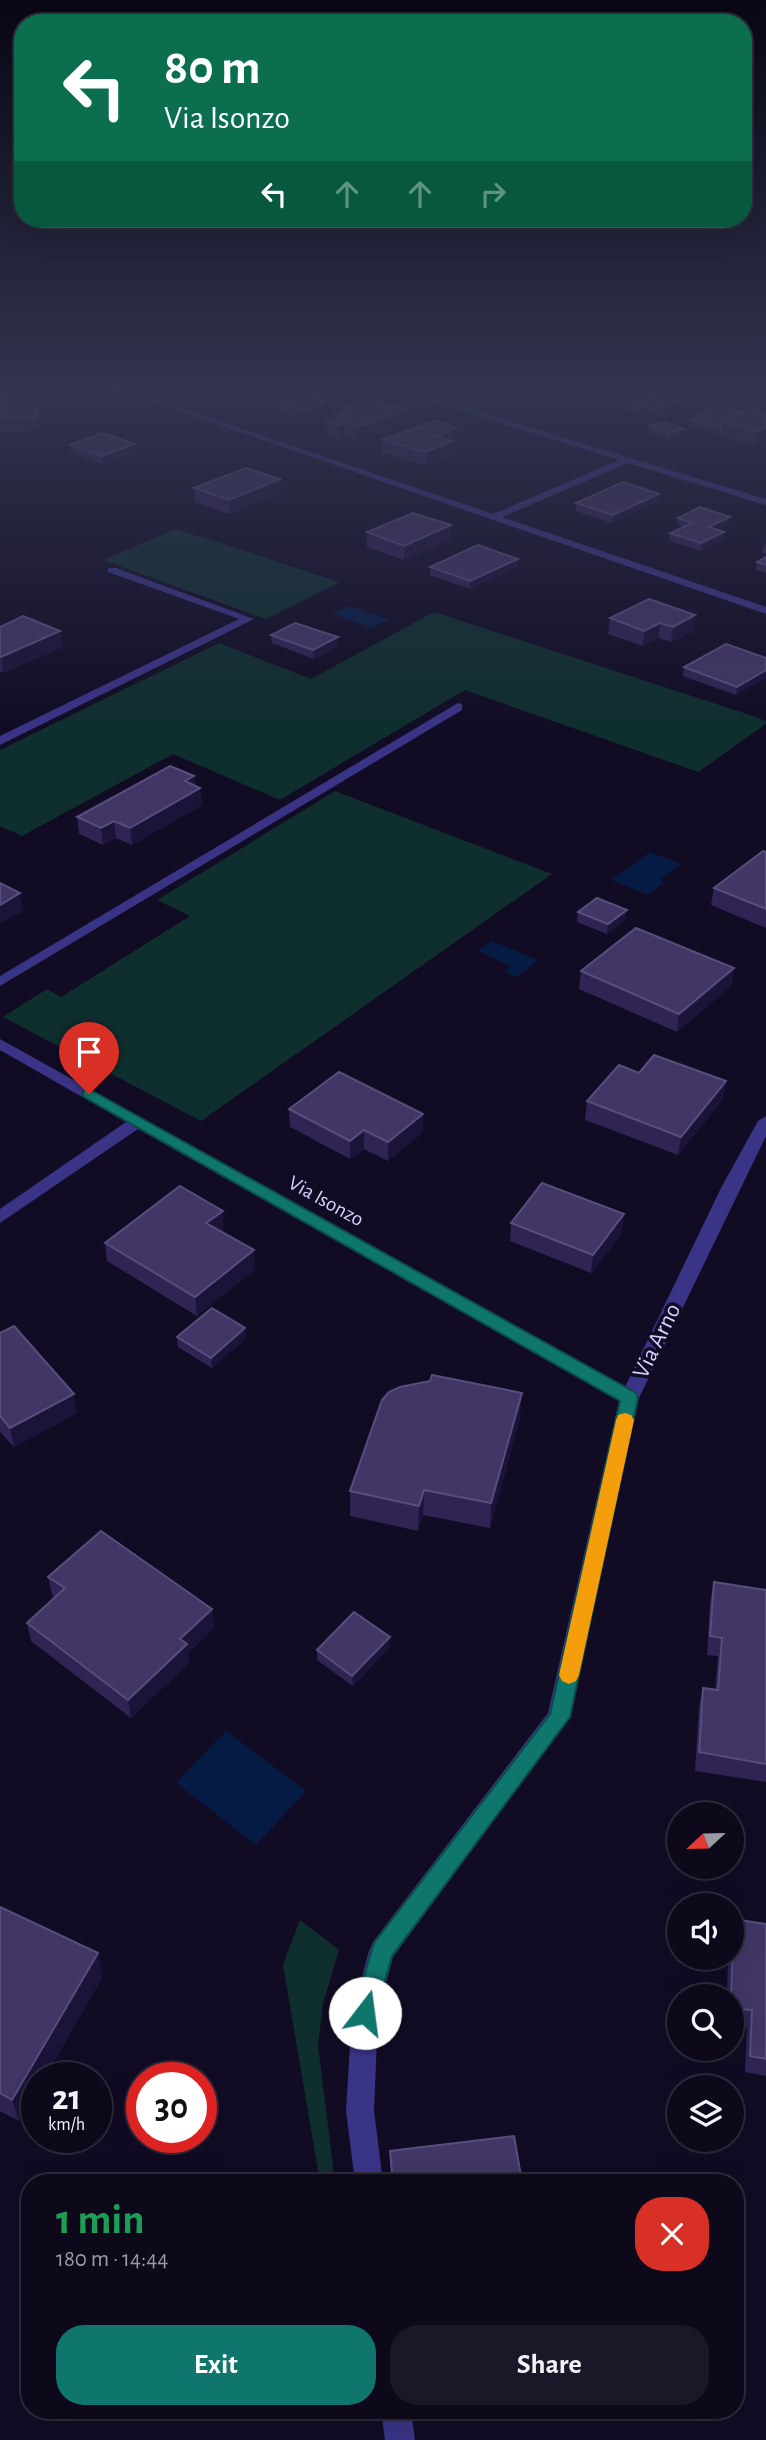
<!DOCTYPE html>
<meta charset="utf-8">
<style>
body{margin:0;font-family:"Alegreya Sans",sans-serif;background:#1b1728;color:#f1f3f6;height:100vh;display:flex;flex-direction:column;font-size:26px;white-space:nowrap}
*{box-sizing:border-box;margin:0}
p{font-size:23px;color:#9a9aa3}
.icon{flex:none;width:38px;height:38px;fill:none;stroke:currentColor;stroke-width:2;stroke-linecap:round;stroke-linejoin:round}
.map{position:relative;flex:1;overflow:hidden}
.side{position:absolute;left:21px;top:2174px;width:723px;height:245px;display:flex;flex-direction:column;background:#0d091b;border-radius:28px;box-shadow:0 7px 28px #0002,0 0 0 2px #2d2a3a}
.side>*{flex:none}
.hud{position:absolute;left:14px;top:14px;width:738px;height:214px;border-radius:28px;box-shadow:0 7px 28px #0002,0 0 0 2px #2d2a3a;background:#0b6e4f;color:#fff;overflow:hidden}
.needle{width:46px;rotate:248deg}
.fabs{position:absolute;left:667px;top:1802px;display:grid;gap:14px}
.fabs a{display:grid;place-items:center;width:77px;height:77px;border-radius:50%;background:#0d091b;box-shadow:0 7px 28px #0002,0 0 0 2px #2d2a3a;font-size:35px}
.speed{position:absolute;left:21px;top:2062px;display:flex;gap:14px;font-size:35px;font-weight:700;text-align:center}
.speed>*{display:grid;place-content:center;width:91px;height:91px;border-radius:50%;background:#0d091b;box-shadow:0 7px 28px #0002,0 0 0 2px #2d2a3a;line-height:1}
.speed small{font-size:18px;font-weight:400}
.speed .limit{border:10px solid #d22;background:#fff;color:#111}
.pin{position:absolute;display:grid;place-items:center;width:60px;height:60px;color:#fff;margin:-72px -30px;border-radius:50% 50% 50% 0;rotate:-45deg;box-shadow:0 0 7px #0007}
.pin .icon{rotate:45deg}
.me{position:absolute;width:77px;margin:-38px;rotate:15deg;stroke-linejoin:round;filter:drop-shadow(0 0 5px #0008)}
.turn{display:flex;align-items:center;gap:24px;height:147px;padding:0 35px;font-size:32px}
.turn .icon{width:91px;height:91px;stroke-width:2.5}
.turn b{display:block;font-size:49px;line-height:60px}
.lanes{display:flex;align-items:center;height:66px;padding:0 35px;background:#0003;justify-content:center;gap:35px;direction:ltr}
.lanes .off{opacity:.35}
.round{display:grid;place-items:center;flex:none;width:74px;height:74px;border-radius:28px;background:#1b1728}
.head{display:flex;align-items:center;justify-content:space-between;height:119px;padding:0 35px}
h1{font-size:42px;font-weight:600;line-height:52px;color:#1e9e55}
.action{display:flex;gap:14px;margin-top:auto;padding:14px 35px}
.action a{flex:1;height:80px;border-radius:28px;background:#0f766e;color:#fff;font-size:28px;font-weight:600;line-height:80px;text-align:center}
.action a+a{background:#1b1728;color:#f1f3f6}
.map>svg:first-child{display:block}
.green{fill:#0f2e2e}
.water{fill:#061b43}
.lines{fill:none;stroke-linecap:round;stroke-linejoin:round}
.street{fill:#3a3486;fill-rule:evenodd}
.wall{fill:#2f2453}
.shaded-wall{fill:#1b1338}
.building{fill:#413665;stroke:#584e7e;stroke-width:2}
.route{fill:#0f766e;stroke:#0a4d48;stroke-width:2}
.slow{fill:#f59e0b}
.labels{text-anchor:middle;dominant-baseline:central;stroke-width:7;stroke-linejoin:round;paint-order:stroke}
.street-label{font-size:21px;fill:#d6cfff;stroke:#110c24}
.near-street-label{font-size:24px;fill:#d6cfff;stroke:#110c24}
</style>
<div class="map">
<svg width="766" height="2440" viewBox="0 0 766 2440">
<rect width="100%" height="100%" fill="#110c24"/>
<g class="green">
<polygon points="176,529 340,582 266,619 103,560"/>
<polygon points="434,612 744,713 766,721 766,724 698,772 465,690 280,800 173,754 22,836 0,826 0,750 219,643 311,679"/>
<polygon points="335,791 552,874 201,1121 3,1017 47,989 61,997 190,916 157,900"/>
<polygon points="300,1920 339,1950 323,2004 318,2045 335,2182 320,2182 283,1965"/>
</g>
<g class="water">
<polygon points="348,606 389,619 373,628 332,614"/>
<polygon points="650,852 681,864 660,880 664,882 648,895 611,880"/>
<polygon points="492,941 538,960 517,977 504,971 511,966 478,951"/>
<polygon points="226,1731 306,1791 256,1845 176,1783"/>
</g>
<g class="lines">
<g class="street">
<polygon points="111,388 123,388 493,514 619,460 387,388 400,388 766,499 766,505 628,463 502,517 766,607 766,614"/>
<polygon points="108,568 116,568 254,619 0,745 0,736 239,619 108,572"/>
<polygon points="458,703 462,704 462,710 0,986 0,976"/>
<polygon points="0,1039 625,1387 721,1188 758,1121 766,1116 766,1136 639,1398 570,1717 393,1957 378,2013 374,2111 383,2182 355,2182 346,2111 352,2013 369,1951 373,1942 548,1713 619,1401 138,1129 0,1223 0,1209 126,1122 0,1050"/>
<polygon points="381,2410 411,2410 415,2440 385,2440"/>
</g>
</g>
<g class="wall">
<polygon points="0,388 40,388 41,396 39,430 0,432"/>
<polygon points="218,388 263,388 264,390 241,398 219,391"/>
<polygon points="622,388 656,388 646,392"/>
<polygon points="683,388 683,392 690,402 659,415 647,411 639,415 622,410 623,403 637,401"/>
<polygon points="291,392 336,398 324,402 325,410 302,418 279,411 279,404 291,399"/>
<polygon points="342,408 406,410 406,423 358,441 345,436 337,439 327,435 327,422 335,419 335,415 342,412"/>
<polygon points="742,412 766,413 755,445 688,427 689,419"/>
<polygon points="649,426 684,429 683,436 669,441 649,433"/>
<polygon points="456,428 456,442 453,443 453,455 426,465 382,453 382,440"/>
<polygon points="135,444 136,452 102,464 71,452 70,445"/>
<polygon points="280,479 281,493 229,514 195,502 194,488"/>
<polygon points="659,494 658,501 612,523 576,511 576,503"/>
<polygon points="678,518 729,524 717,530 724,532 723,540 700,551 670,541 670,533 683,527 677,525"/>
<polygon points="367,532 450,540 404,560 367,547"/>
<polygon points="766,544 766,554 762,553 764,545"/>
<polygon points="766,557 766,573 756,570 757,562"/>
<polygon points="430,567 518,567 470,589 430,575"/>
<polygon points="649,599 694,631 671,642 659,638 643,646 608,634 610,618"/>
<polygon points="0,627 60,631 62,647 3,673 0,671"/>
<polygon points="271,635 338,646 314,659 272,643"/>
<polygon points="766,658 736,695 683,676 684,667"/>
<polygon points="194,776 195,786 200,788 202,805 132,845 116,838 103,845 79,834 77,817"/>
<polygon points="766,852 766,928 711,905 714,888"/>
<polygon points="578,912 626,920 607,934 577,922"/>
<polygon points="734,968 731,986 677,1032 579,989 581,971"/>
<polygon points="726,1081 723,1099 678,1155 585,1120 587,1101"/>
<polygon points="289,1109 423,1114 423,1132 388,1161 364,1149 350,1159 290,1127"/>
<polygon points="511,1223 622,1233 591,1273 510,1241"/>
<polygon points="224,1229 221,1232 255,1269 197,1316 107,1261 105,1243"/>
<polygon points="0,1333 77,1413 14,1447 0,1432"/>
<polygon points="177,1337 246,1338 212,1368 178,1347"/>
<polygon points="520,1418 490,1528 423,1515 418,1531 350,1516 350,1491"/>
<polygon points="48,1577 212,1609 214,1628 188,1653 189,1663 131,1718 31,1641 27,1623 55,1597 52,1595"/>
<polygon points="714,1582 766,1590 766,1782 695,1771 699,1706 703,1688 715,1690 718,1656 707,1655 710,1601"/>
<polygon points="390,1647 353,1686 317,1660 317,1650"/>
<polygon points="0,1907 103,1976 45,2077 37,2077 37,2091 19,2121 0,2111"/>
<polygon points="734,1919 766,1924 766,2076 745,2072 747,2027 732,2025 732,1997 727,1997 728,1958 732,1958 732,1928"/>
<polygon points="390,2151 522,2182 392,2182 390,2167"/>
</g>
<g class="shaded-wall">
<polygon points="39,388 40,388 41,396 39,430 37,417"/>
<polygon points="249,388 263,388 264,390 241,398 240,391"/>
<polygon points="646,388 656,388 646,392"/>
<polygon points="336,391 336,398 314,406 314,399"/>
<polygon points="691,395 690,402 659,415 660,408"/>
<polygon points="325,402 325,410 302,418 302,411"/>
<polygon points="648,404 647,411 639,415 639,408"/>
<polygon points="406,410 406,423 358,441 357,427"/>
<polygon points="345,423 345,436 337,439 337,426"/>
<polygon points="766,427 766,440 755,445 757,432"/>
<polygon points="456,428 456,442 453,443 453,455 426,465 426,452 436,436"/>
<polygon points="684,429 683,436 669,441 670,433"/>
<polygon points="135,444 136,452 102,464 102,456"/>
<polygon points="280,479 281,493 229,514 229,500"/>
<polygon points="659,494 658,501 612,523 613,515"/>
<polygon points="730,517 729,524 707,535 708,527"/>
<polygon points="451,525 450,540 404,560 404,546"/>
<polygon points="724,532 723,540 700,551 701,543"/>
<polygon points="518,559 518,567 470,589 470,581"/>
<polygon points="695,615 694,631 671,642 673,627"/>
<polygon points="660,623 659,638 643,646 644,631"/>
<polygon points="60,631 62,647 3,673 1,657"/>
<polygon points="338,637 338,646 314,659 313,650"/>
<polygon points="766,670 766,678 736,695 737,687"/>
<polygon points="194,776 195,791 200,788 202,805 132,845 130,828 185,781"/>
<polygon points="114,821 116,838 103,845 101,828"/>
<polygon points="20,893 23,911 0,924 0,905"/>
<polygon points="627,910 626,920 607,934 608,924"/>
<polygon points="734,968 731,986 677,1032 679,1014"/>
<polygon points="726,1081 723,1099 678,1155 681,1137"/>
<polygon points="423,1114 423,1132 388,1161 388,1142"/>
<polygon points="364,1130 364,1149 350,1159 350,1141"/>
<polygon points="223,1211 224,1229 208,1242 206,1223"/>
<polygon points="624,1214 622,1233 591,1273 593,1255"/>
<polygon points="254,1250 255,1269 197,1316 195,1297"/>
<polygon points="245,1328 246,1338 212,1368 211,1358"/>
<polygon points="522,1393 520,1418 490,1528 491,1503"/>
<polygon points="74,1394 77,1413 14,1447 10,1428"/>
<polygon points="424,1490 423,1515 418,1531 419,1506"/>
<polygon points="212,1609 214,1628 188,1653 189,1663 131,1718 128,1700 180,1639"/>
<polygon points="390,1637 390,1647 353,1686 352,1676"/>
<polygon points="98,1953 103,1976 45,2077 37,2077 37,2091 19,2121 12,2100"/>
</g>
<g class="building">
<polygon points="0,388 39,388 37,417 0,418 0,406 5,405 7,397 0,398"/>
<polygon points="231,388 249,388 240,391"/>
<polygon points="302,388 326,388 336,391 314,399 325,402 302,411 279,404 302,395 291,392"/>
<polygon points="669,388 683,388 676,391 691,395 660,408 648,404 639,408 623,403 631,399 637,401"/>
<polygon points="370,398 406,410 357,427 345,423 337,426 327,422 341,417 335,415 349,410 342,408"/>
<polygon points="719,406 742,412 721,422 721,428 689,419"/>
<polygon points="751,409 766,413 766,427 757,432 721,422"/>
<polygon points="436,421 456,428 436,436 453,441 426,452 382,440"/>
<polygon points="664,422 684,429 670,433 649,426"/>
<polygon points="102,433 135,444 102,456 70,445"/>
<polygon points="246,468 280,479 229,500 194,488"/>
<polygon points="623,482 659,494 613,515 576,503"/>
<polygon points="700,507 730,517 708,527 724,532 701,543 670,533 693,523 678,518"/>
<polygon points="413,513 451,525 404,546 367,532"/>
<polygon points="478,545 518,559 470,581 430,567"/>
<polygon points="766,557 766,565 757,562"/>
<polygon points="649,599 695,615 673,627 660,623 644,631 610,618"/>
<polygon points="23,616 60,631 1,657 0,657 0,627"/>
<polygon points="295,623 338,637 313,650 271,635"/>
<polygon points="726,644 766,658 766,670 737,687 684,667"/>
<polygon points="170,766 194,776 185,781 200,788 130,828 114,821 101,828 77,817"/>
<polygon points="763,851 766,852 766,909 714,888"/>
<polygon points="0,883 20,893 0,905"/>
<polygon points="597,898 627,910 608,924 578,912"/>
<polygon points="636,928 734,968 679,1014 581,971"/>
<polygon points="654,1055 726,1081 681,1137 587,1101 619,1065 639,1073"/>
<polygon points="339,1072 423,1114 388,1142 364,1130 350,1141 289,1109"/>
<polygon points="542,1183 624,1214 593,1255 511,1223"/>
<polygon points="180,1186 223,1211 206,1223 254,1250 195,1297 105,1243"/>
<polygon points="212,1308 245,1328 211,1358 177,1337"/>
<polygon points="14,1326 74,1394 10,1428 0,1416 0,1333"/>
<polygon points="432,1375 522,1393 491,1503 424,1490 419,1506 350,1491 382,1400 389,1392 400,1387 430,1381"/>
<polygon points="101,1531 212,1609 180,1639 187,1644 128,1700 27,1623 65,1588 48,1577"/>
<polygon points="714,1582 766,1590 766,1764 699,1752 703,1688 718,1690 722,1638 710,1636"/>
<polygon points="354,1612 390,1637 352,1676 317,1650"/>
<polygon points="0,1907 98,1953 12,2100 0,2093"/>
<polygon points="734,1919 766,1924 766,2059 750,2056 752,2010 732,2008 731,1997"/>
<polygon points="514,2136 522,2182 393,2182 390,2151"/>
</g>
<linearGradient id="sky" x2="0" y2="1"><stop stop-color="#090714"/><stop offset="0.53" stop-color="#323450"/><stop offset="1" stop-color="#323450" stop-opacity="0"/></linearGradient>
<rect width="766" height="730" fill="url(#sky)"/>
<polygon class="route" points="89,1089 636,1393 638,1398 570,1717 392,1956 376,2013 373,2021 365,2025 356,2021 353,2013 374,1943 550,1714 620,1401 84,1097 82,1094 84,1090"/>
<polygon class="slow" points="625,1413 631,1415 634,1420 579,1675 576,1681 569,1684 562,1681 559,1675 616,1420 618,1415"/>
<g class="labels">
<g class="street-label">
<text transform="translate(326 1201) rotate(29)">Via Isonzo</text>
</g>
<g class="near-street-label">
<text transform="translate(657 1341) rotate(-64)">Via Arno</text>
</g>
</g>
</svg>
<div class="fabs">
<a><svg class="needle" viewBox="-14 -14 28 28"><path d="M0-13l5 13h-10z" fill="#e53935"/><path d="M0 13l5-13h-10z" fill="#9a9aa3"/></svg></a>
<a><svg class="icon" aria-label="sound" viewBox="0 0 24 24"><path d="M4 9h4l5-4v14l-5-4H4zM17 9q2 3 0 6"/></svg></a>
<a><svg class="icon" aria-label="search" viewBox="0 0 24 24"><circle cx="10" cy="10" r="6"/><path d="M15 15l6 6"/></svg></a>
<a><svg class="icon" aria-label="layers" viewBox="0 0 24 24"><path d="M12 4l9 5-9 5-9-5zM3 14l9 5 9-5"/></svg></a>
</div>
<div class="speed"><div>21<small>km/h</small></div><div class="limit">30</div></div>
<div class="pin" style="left:89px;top:1094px;background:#d93025"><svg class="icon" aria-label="arrive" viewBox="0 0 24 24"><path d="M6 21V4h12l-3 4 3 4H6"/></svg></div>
<svg class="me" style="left:365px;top:2013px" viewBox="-20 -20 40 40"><circle r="19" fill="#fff"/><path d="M0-13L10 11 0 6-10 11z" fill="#0f766e"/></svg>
<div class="hud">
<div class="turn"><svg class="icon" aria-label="left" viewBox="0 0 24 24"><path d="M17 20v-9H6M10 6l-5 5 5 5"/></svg><div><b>80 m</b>Via Isonzo</div></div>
<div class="lanes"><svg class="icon" aria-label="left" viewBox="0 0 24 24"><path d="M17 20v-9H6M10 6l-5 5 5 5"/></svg><svg class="icon off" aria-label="ahead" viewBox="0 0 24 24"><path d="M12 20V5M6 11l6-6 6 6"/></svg><svg class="icon off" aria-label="ahead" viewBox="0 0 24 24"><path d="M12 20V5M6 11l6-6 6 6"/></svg><svg class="icon off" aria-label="right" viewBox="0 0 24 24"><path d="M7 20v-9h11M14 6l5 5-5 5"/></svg></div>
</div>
<section class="side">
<div class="head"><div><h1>1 min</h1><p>180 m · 14:44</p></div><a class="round" style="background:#d93025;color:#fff"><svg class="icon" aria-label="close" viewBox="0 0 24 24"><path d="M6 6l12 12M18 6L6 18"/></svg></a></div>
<div class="action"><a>Exit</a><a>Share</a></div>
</section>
</div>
